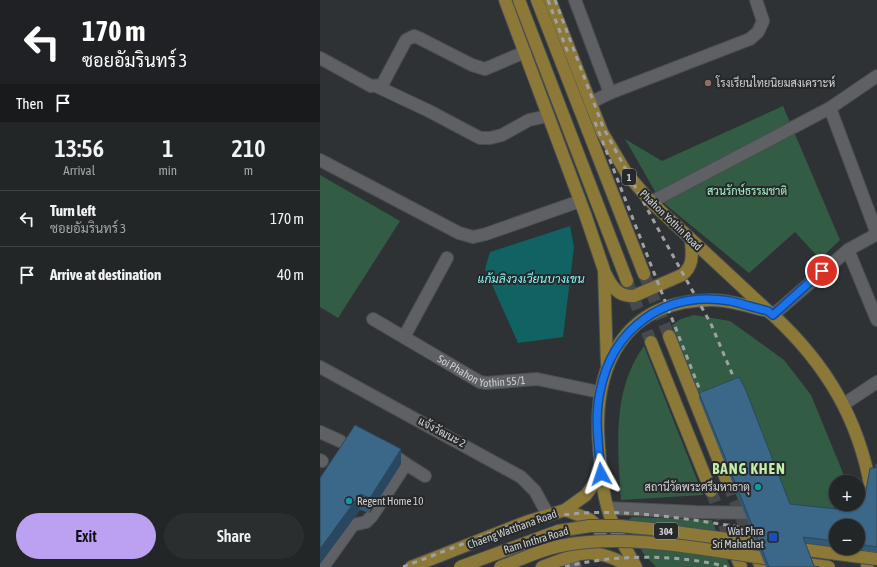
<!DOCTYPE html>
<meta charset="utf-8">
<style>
body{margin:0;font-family:"Asap Condensed",Sarabun,sans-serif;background:#2b2e2f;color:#f1f3f6;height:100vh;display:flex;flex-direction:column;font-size:15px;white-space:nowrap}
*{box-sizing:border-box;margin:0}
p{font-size:13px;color:#a3a5a7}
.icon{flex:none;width:22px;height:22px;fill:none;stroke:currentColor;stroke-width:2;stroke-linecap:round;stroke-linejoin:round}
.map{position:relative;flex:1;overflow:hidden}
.sheet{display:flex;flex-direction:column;background:#232627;width:320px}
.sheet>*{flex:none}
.guide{background:#202124;color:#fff;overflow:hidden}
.controls{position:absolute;left:509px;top:475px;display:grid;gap:8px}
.controls a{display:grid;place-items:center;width:36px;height:36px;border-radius:50%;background:#232627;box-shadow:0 1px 3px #0004,0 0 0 1px #404344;font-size:20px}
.pin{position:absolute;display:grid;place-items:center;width:34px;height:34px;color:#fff;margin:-17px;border:2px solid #fff;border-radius:50%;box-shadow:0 1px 4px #0007}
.me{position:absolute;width:44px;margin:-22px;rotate:355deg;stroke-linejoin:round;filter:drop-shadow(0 0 3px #0008)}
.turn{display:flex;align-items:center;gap:14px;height:84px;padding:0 16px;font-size:18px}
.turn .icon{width:52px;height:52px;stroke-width:2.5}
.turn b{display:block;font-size:28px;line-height:34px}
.then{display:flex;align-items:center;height:38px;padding:0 16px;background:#0003;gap:8px;font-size:15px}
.eta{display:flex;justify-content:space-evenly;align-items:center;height:68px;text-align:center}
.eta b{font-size:24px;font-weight:600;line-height:28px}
.primary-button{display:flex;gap:8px;margin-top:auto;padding:8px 16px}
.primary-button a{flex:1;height:46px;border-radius:24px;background:#bca0f2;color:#111;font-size:16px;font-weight:600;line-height:46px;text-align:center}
.primary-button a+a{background:#2b2e2f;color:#f1f3f6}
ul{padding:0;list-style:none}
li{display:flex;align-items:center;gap:12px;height:56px;padding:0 16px;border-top:1px solid #404344}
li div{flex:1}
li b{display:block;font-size:15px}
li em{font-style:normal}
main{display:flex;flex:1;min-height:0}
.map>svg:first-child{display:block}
.green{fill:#335c45}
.water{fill:#106263}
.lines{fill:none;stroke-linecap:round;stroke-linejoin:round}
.major-tunnel{stroke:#474a4c;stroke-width:12;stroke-dasharray:12 6;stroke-linecap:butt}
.minor-casing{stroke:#4b4e4f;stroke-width:14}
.major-casing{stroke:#4b4e4f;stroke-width:14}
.minor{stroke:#5e6063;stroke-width:12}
.major{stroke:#8c7938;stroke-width:12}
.rail{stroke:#9fa1a2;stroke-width:3;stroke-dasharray:5 5;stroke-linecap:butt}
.major-bridge-casing{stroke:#4b4e4f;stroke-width:14;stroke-linecap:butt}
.major-bridge{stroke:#8c7938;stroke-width:12}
.wall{fill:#335975}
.shaded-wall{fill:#29485f}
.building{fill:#3b6788;stroke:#29485f}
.route-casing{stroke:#114b97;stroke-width:10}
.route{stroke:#1a73e8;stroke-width:7}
.education-dot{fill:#8d6e63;stroke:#26282a;stroke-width:1.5}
.culture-dot{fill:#0f9aa8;stroke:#26282a;stroke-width:1.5}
.transit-dot{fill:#1a4fb4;stroke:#26282a;stroke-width:1.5}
.labels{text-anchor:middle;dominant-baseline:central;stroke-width:4;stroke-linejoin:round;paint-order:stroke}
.shield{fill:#26282a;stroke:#9d9fa0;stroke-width:1}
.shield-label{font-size:10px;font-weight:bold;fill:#d0d2d3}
.poi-label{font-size:11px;fill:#d0d2d3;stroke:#26282a;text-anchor:start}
.park-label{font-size:11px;fill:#a7f8c9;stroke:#26282a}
.street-label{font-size:11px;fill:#d0d2d3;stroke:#26282a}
.water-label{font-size:12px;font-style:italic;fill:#87f6f7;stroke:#26282a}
.district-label{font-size:15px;font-weight:bold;letter-spacing:1px;fill:#c2edaa;stroke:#26282a}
</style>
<main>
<section class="sheet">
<div class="guide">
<div class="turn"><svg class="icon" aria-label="left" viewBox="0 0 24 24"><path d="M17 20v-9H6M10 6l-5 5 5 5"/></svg><div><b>170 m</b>ซอยอัมรินทร์ 3</div></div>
<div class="then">Then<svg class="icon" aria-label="arrive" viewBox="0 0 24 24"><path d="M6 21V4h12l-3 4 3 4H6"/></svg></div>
</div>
<div class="eta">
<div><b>13:56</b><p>Arrival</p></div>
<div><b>1</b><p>min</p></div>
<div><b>210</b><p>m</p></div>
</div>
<ul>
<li><svg class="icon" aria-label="left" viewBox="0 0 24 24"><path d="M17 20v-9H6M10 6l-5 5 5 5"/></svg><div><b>Turn left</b><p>ซอยอัมรินทร์ 3</p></div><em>170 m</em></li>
<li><svg class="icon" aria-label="arrive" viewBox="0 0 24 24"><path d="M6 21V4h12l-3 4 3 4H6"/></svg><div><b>Arrive at destination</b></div><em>40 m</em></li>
</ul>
<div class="primary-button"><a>Exit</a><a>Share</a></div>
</section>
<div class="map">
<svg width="557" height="567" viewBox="0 0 557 567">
<rect width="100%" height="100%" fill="#2f3234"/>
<g class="green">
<polygon points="463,106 520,240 500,259 475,232 429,273 340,200 305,139 342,161"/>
<polygon points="0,175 80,221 18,318 0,307"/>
<polygon points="374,315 410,321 464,360 491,395 523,473 522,482 516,482 514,510 421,508 378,398 352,325 361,319"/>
<path d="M 324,346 L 383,495 L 301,500 C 298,448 291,391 324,346 Z"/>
<polygon points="312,517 392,520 410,567 336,567 323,553 306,522"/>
</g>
<polygon class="water" points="250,226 254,247 243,337 198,343 165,269 170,252"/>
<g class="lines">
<g class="major-tunnel">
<polyline points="324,274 349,336"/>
<polyline points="307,281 331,342"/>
<polyline points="408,484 434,550"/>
<polyline points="391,491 417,558"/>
</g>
<g class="minor-casing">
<g id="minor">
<polyline points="255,0 290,93"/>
<polyline points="0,58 51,86 62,85 86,40 94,36 99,38 152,65 165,69 205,52"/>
<polyline points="56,86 109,111 160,138 170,138 182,135 209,120 228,116"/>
<polyline points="270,103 290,93 430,39 438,32 443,21 436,0"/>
<polyline points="510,108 557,234"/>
<polyline points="0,160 139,233 153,237 166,234 260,201"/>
<polyline points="331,202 510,108 557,76"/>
<polyline points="528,250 557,320"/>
<polyline points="453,315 528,250 557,234"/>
<path id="s1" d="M 53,319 L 160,382 L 166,383 L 217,379 L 279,392"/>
<polyline points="84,337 127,258"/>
<polyline points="0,367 201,477 215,491 228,515"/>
<polyline points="524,404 557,382"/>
<polyline points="0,432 20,441"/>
<polyline points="0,460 2,461"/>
<polyline points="86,464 105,476"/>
<polyline points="288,508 376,512 441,513"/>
<polyline points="251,556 255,567"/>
<polyline points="3,567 33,525 46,522 52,516 86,464 69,452"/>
</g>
</g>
<g class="major-casing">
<g id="major">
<polyline points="185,0 265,214 284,270 287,364"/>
<polyline points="199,0 307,281"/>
<polyline points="217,0 324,274"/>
<polyline points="230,0 282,132 307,174 331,202 447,310"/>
<path d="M 285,273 C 292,287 298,297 314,296 L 362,275 C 374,266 372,254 371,240"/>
<polyline points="349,336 408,484"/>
<polyline points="331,342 391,491"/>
<path d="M 245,510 L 269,519 L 280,528 C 281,536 281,543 272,547"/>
<polyline points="435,553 441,567"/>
<polyline points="417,558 421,567"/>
<polyline points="91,567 206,522 245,510 266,495 281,474"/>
<path d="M 222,567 C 259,553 273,545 310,567"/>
<path d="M 316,567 C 307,550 296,533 290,516 C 282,494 281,469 279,447 C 272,367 303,300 392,300 C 411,300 430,307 448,311 L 453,315 C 506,364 539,419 551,490"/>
<polyline points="547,567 550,548"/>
</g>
</g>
<use href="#minor" class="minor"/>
<use href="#major" class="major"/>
<g class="rail">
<polyline points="228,0 248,53"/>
<polyline points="235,0 283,127 337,227 391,324 419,390"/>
<polyline points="275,122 385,403"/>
<path d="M 83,567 L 187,527 C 274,499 354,518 441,530"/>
<path d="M 245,567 C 292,554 360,554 407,567"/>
</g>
<g class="major-bridge-casing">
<g id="major-bridge">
<polyline points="471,548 557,559"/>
<polyline points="478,563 509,567"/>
<polyline points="140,567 238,531 270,526 300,526 332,529 453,545"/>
<path d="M 180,567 C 200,560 220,550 240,546 C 307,532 390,551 458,560"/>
</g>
</g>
<use href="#major-bridge" class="major-bridge"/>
</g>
<g class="wall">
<polygon points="379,393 470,504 517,509 545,496 555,468 555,465 557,464 557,552 524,548 538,548 538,526 516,526 516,547 485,543 494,566 499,567 446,567 379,398"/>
<polygon points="81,464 50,513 40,510 0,564 0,478"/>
</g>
<g class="shaded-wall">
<polygon points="81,449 81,464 50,513 50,498"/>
<polygon points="40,494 40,510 0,564 0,549"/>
</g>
<g class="building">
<polygon points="419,377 425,388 470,504 517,509 518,504 538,504 538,495 545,496 550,468 556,468 555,465 557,464 557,547 538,544 538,526 516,526 516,541 483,537 494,566 499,567 449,567 379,393"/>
<polygon points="35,425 81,449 50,498 40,494 0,549 0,478"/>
</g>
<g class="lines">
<g class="route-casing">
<path id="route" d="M 281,474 C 279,447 274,419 280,392 C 292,328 345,290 410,301 C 423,304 436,308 448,311 L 453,315 L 502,271"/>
</g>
<use href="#route" class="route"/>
</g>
<circle class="education-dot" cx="388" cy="83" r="4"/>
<g class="culture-dot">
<circle cx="438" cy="487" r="4"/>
<circle cx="29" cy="501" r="4"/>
</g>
<rect class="transit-dot" x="448" y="532" width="10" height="10" rx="2"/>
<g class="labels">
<g class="shield">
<rect x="302" y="169" width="14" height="16" rx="3"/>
<rect x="334" y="523" width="24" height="16" rx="3"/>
</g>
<g class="shield-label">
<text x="309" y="177">1</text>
<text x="346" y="531">304</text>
</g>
<g class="poi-label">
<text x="396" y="83">โรงเรียนไทยนิยมสงเคราะห์</text>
<text x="430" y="487" text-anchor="end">สถานีวัดพระศรีมหาธาตุ</text>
<text x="37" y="501">Regent Home 10</text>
<text x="444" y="531" text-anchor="end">Wat Phra<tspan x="444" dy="13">Sri Mahathat</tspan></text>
</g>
<g class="park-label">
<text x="427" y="191">สวนรักษ์ธรรมชาติ</text>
</g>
<g class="street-label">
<text transform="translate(351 220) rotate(44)">Phahon Yothin Road</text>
<text stroke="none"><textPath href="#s1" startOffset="123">Soi Phahon Yothin 55/1</textPath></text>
<text transform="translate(122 432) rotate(28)">แจ้งวัฒนะ 2</text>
<text transform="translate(192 529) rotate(-20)">Chaeng Watthana Road</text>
<text transform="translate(216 540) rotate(-17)">Ram Inthra Road</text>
</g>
<g class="water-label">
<text x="211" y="279">แก้มลิงวงเวียนบางเขน</text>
</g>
<g class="district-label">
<text x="429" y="468">BANG KHEN</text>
</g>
</g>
</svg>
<div class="controls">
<a>+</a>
<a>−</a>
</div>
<div class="pin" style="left:502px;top:271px;background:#d93025"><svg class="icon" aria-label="arrive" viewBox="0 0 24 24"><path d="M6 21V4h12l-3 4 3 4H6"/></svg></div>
<svg class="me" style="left:281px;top:474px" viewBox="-20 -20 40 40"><path d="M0-17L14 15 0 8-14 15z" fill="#1a73e8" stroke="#fff" stroke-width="4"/></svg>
</div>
</main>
